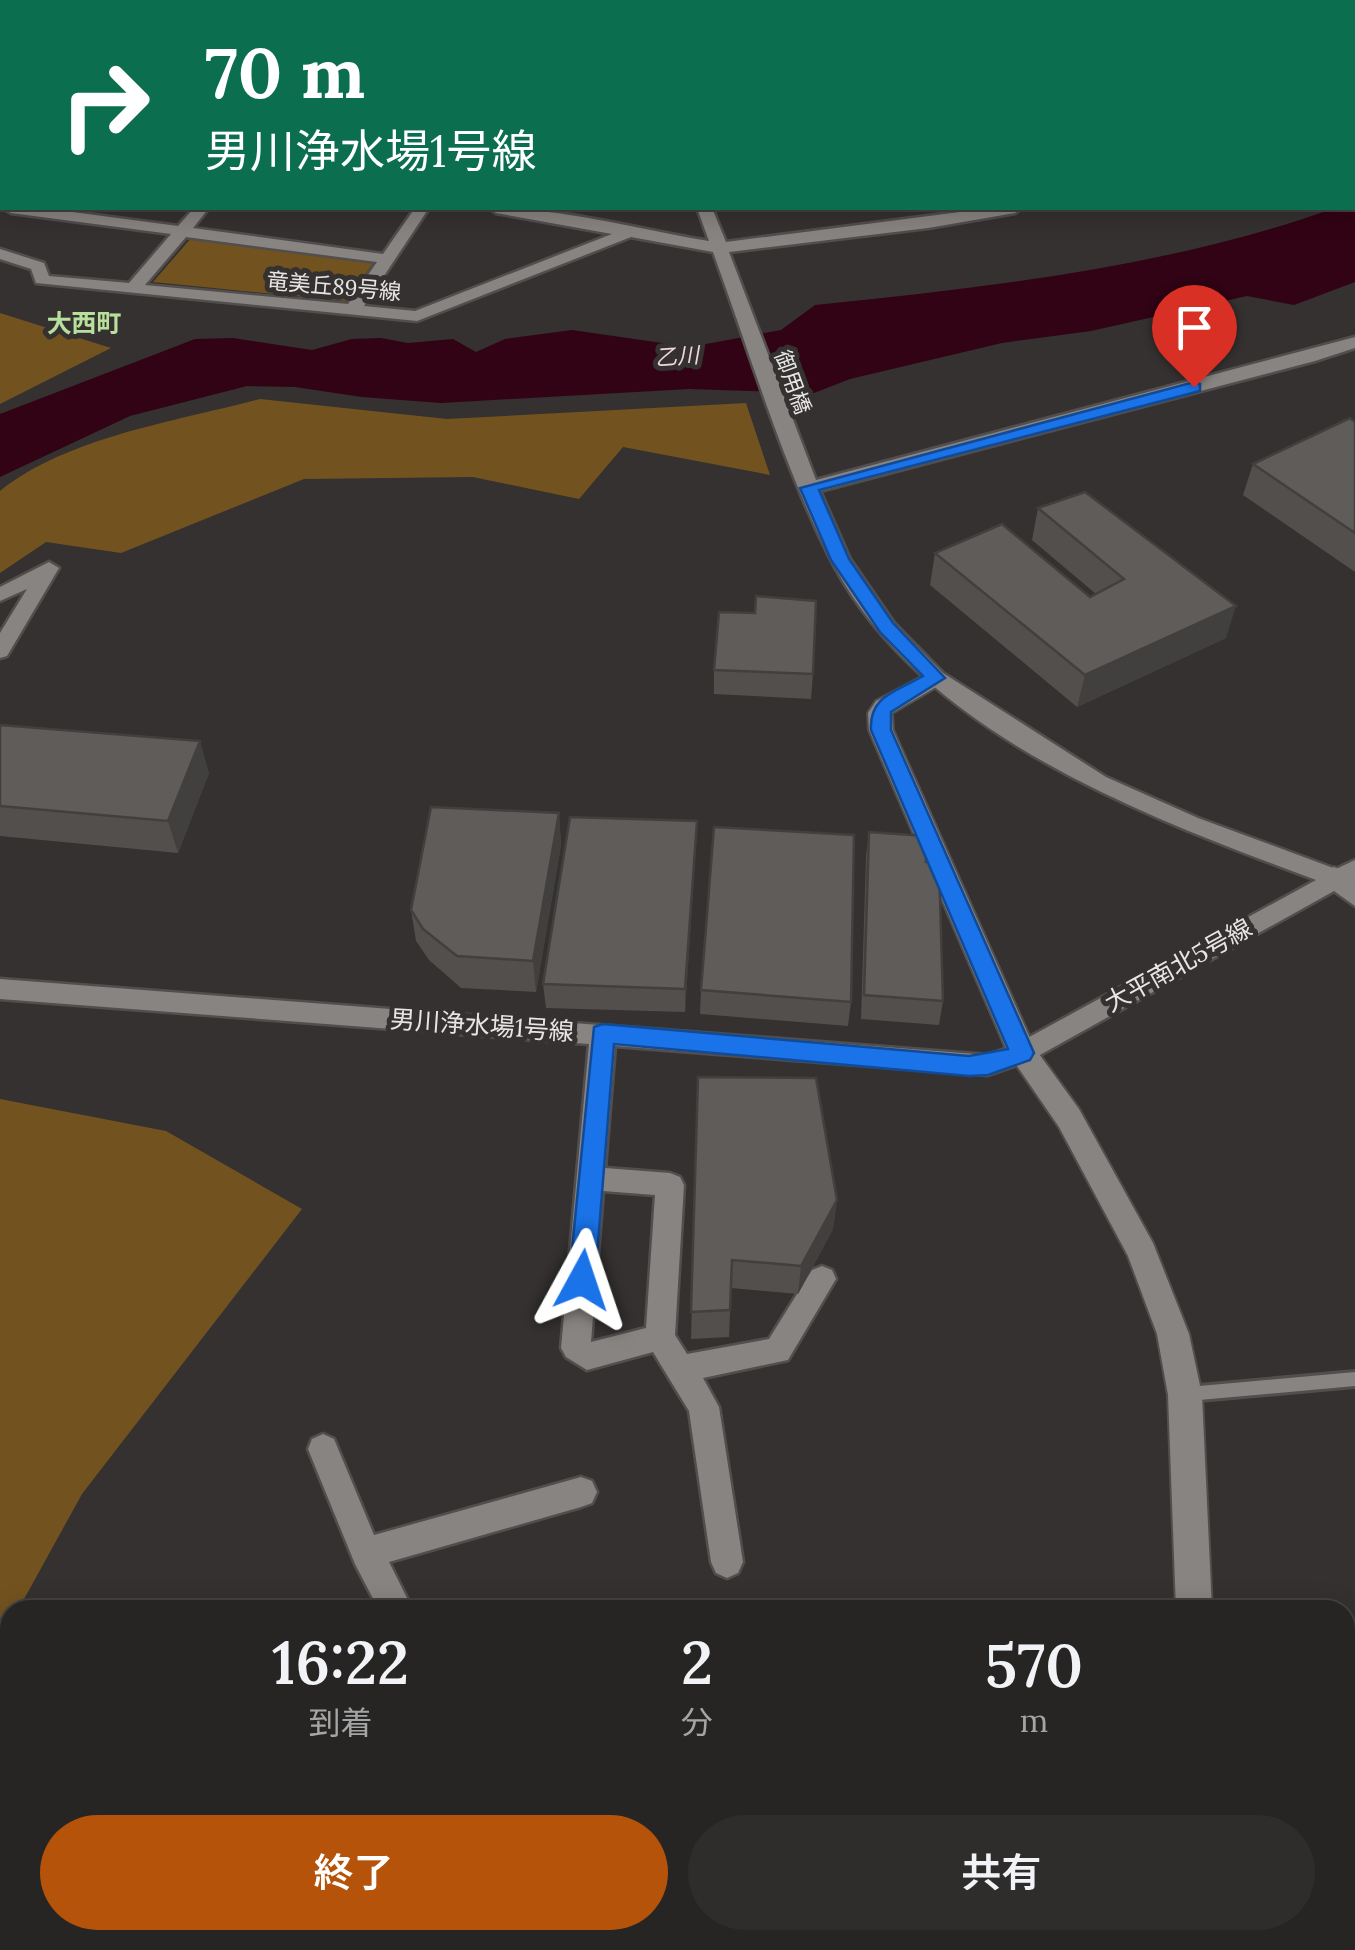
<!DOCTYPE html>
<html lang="ja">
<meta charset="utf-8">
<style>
body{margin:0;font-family:Lora,"Noto Sans JP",serif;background:#2f2d2c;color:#f1f3f6;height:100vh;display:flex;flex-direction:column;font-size:38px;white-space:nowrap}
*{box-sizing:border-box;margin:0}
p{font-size:32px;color:#a4a5a6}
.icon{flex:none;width:55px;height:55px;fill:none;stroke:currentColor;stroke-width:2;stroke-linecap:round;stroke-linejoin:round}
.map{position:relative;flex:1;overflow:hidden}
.side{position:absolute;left:0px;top:1600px;width:1355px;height:350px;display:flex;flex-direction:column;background:#272524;border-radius:30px 30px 0 0;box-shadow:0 5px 25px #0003,0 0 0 2px #434241}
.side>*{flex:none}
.guide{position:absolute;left:0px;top:0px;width:1355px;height:210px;box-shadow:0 5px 25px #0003,0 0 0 2px #434241;background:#0b6e4f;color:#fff;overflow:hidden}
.pin{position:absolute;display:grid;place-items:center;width:85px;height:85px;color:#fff;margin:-102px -42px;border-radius:50% 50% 50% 0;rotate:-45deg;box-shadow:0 0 10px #0007}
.pin .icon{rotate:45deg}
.me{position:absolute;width:110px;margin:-55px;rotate:5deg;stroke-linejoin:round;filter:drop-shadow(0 0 8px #0008)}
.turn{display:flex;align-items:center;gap:35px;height:210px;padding:0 40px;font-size:45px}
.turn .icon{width:130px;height:130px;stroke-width:2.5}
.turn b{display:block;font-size:70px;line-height:85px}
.eta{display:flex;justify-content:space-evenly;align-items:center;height:170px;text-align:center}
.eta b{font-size:60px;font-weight:600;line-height:70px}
.primary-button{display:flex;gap:20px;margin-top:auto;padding:20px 40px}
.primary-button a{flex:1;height:115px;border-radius:60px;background:#b45309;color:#fff;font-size:40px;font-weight:600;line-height:115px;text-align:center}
.primary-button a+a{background:#2f2d2c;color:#f1f3f6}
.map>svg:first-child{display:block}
.green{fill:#72531f}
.water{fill:#310315}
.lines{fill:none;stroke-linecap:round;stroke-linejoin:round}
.service-casing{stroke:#514e4d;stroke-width:6}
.minor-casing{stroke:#514e4d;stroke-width:5}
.tertiary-casing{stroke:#514e4d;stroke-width:4}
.primary-casing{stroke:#514e4d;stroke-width:4}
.service{fill:#888482;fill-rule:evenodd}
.minor{fill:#888482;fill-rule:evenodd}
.tertiary{fill:#888482;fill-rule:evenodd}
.primary{fill:#b38381;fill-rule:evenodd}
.rail-casing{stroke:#a2a09f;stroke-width:8}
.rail{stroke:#343130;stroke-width:5;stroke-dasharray:14;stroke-linecap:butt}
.wall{fill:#524f4d}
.shaded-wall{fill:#42403f}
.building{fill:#5f5c5a;stroke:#42403f;stroke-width:2.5}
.route{fill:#1a73e8;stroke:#114b97;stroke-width:2.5}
.labels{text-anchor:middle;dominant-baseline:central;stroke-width:10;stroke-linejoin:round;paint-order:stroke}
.far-street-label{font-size:22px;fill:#e8e6e5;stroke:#343130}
.far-water-label{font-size:22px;font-style:italic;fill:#f2d7dd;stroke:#343130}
.far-quarter-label{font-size:25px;font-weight:bold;fill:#b8e09c;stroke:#343130}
.street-label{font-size:25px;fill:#e8e6e5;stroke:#343130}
</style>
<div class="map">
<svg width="1355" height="1950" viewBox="0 0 1355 1950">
<rect width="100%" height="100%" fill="#343130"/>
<g class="green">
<polygon points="192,237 374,262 346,301 153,282"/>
<polygon points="0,313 111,348 0,404"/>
<path d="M 260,399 L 447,419 L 746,403 L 770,475 L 623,447 L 579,499 L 473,477 L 304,479 L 121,553 L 46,542 L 0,573 L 0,491 C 67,437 178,421 260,399 Z"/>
<polygon points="0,1099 166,1131 302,1209 82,1494 18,1610 10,1610 10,1625 0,1643"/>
</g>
<path class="water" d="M 1355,199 L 1355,282 L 1294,305 L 1247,296 L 1091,331 L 1002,343 L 850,379 L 814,393 L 689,389 L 441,403 L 362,397 L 295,387 L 247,386 L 130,416 L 0,477 L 0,414 L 195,339 L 233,338 L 312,350 L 352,339 L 381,338 L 408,343 L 453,339 L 476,352 L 505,339 L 572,330 L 690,347 L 781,330 L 815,305 C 990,287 1170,267 1335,208 L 1352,208 Z"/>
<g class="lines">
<g class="service-casing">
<polygon id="service" points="1355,1372 1355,1386 1188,1401 1183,1399 1180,1394 1183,1389 1188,1387"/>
</g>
<g class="minor-casing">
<g id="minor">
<polygon points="506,0 520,0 520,2 507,2"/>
<polygon points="815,0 829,0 831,2 817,2"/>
<polygon points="959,0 1013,0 1015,2 961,2"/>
<polygon points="1326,0 1340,0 1342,2 1328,2"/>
<polygon points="1352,1 1355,1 1355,9 1352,2 1347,2"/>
<rect x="0" y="147" width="2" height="8"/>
<polygon points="2,185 2,198 0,199 0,186"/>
<path d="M 3,208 L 42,208 L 178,226 L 194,208 L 209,208 L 193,228 L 383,254 L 415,208 L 429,208 L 364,306 L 415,311 L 612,234 L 496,213 L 489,208 C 563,208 637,229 709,241 L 697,208 L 712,208 L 726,242 L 991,208 L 1022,208 L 1015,213 L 928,228 L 729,252 L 816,480 L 1355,337 L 1355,348 L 1315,361 L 820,491 L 850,559 L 894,623 L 943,673 L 1106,777 L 1198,818 L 1336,869 L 1355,860 L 1355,906 L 1334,891 L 1031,1060 L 988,1075 L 615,1046 L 605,1168 L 670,1173 L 680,1177 L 684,1185 L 675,1335 L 687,1354 L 769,1339 L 812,1270 L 822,1266 L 832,1270 L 836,1279 L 788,1360 L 703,1378 L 719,1407 L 743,1562 L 738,1573 L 727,1578 L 716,1573 L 711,1562 L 689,1411 L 653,1352 L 587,1370 L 566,1357 L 561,1348 L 589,1044 L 0,999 L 0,979 L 988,1055 L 1013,1046 L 1316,880 C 1144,816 916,732 829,556 C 781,460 750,353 713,252 L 631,237 L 417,321 L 36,283 L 31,269 L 0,259 L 0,249 L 44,263 L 49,276 L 129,283 L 171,234 L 11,213 ZM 186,237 L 377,262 L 348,304 L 145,285 ZM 603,1191 L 655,1195 L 646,1328 L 591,1342 Z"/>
<polygon points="49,562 59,568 7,656 0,658 0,633 27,589 0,601 0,587"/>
<polygon points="323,1434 334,1439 374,1535 581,1477 592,1481 597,1492 592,1503 581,1507 389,1562 413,1610 379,1610 355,1564 308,1449 312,1439"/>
<polygon points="0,1859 10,1863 10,1900 0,1896"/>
<polygon points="1355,1859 1355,1895 1345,1898 1345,1862"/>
<polygon points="333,1940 561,1940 565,1950 337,1950"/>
<polygon points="1097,1940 1163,1940 1159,1950 1093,1950"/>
</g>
</g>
<g class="tertiary-casing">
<g id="tertiary">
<polygon points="0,0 10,0 0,6"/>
<polygon points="625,0 639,0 640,2 626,2"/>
<polygon points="935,670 947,678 943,683 892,713 893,730 1034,1047 1079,1109 1153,1243 1189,1334 1202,1395 1212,1610 1176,1610 1168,1395 1157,1334 1128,1256 1059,1127 1008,1053 869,730 868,713 876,701"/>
<polygon points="1334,867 1355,875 1355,895 1325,884 1321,877 1325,870"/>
<polygon points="1260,1940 1300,1940 1304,1950 1264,1950"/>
</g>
</g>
<g class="primary-casing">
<g id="primary">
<rect x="1352" y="48" width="3" height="10"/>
<rect x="0" y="125" width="2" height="10"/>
</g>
</g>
<use href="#service" class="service"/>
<use href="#minor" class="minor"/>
<use href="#tertiary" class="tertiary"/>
<use href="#primary" class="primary"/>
<g class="rail-casing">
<polyline id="rail" points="151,2 155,0"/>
</g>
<use href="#rail" class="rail"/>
</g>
<g class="wall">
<polygon points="1355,422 1355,572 1243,495 1253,464"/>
<polygon points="1038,508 1226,638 1077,707 930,585 935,553 1090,597 1096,594 1032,540"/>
<polygon points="714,670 813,674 811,699 714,694"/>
<polygon points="0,725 209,773 178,853 0,836"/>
<polygon points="559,813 561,845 536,992 461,988 429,960 416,941 411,910"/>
<polygon points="697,821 685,1012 546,1008 543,984"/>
<polygon points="869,832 926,862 943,1001 939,1025 861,1019 866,856"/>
<polygon points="701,990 851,1002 848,1026 700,1014"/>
<polygon points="698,1077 837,1200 833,1229 798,1294 731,1288 729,1337 691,1339"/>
</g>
<g class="shaded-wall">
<polygon points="1236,606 1226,638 1077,707 1085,675"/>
<polygon points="200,741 209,773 178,853 168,821"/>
<polygon points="559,813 561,845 536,992 533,961"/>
<polygon points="697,821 696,845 685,1012 685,989"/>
<polygon points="837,1200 833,1229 798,1294 801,1266"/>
</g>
<g class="building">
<polygon points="1350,418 1355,422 1355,533 1253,464"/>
<polygon points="1085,492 1236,606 1085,675 935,553 1002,524 1090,597 1124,579 1038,508"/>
<polygon points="756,596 816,601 813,674 714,670 719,612 755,613"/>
<polygon points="0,725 200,741 168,821 0,806"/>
<polygon points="431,807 559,813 533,961 457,956 423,929 411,910"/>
<polygon points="570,817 697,821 685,989 543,984"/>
<polygon points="714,827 854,835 851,1002 701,990"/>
<polygon points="869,832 926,836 926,862 939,864 943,1001 864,995"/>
<polygon points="698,1077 816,1078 837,1200 801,1266 732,1260 730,1310 691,1312"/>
</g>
<path class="route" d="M 1194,382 L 1200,384 L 1200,391 L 819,490 L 849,559 L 893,623 L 945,678 L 891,712 L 891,730 L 1034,1053 L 1030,1060 L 988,1075 L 969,1076 L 614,1044 L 595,1280 L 591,1288 L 582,1292 L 573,1288 L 569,1280 L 594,1027 L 603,1024 L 969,1056 L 1008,1049 L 871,730 C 869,696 896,692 923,676 L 880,632 L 831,560 L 800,488 Z"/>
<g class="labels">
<g class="far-street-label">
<text transform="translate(334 286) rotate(5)">竜美丘89号線</text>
<text transform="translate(793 382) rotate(70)">御用橋</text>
</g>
<g class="far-water-label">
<text transform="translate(677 356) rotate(-4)">乙川</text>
</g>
<g class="far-quarter-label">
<text x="84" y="323">大西町</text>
</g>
<g class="street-label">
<text transform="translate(1178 965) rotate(-29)">大平南北5号線</text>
<text transform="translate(482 1025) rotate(4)">男川浄水場1号線</text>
</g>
</g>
</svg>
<div class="pin" style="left:1194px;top:387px;background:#d93025"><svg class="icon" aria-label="arrive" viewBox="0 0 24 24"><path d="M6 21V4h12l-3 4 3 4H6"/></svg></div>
<svg class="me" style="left:582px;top:1280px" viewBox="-20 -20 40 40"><path d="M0-17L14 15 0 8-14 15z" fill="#1a73e8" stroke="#fff" stroke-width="4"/></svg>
<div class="guide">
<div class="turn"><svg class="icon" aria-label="right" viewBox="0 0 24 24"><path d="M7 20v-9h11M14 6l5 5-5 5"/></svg><div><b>70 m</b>男川浄水場1号線</div></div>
</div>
<section class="side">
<div class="eta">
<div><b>16:22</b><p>到着</p></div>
<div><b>2</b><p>分</p></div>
<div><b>570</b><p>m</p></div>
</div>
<div class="primary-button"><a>終了</a><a>共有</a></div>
</section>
</div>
